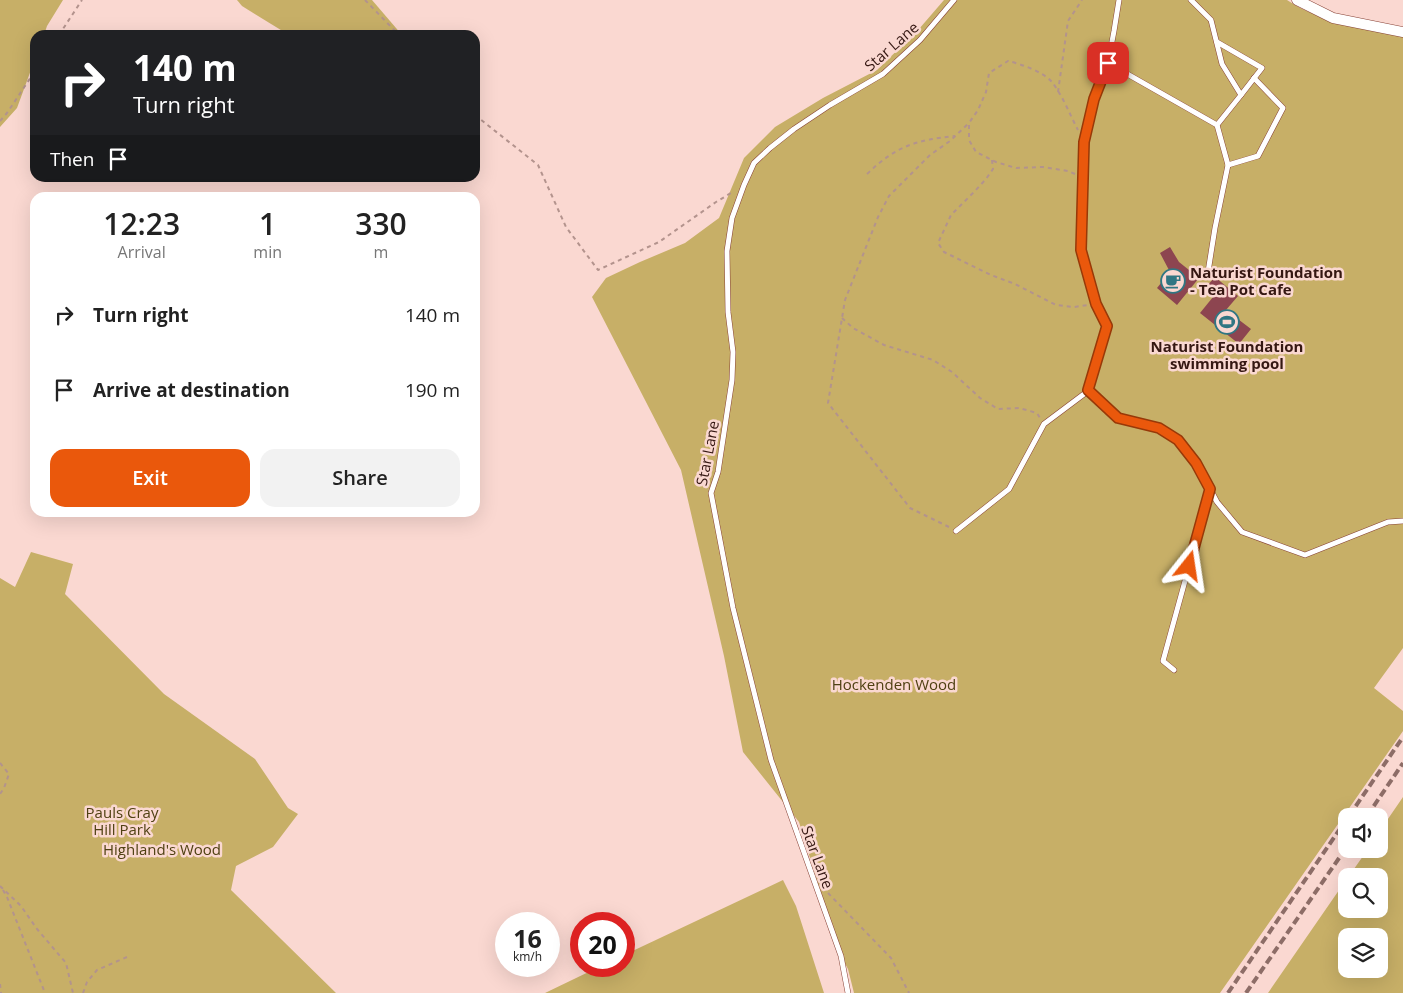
<!DOCTYPE html>
<style>
body{margin:0;font-family:"Open Sans",sans-serif;background:#f2f2f2;color:#222;height:100vh;display:flex;flex-direction:column;font-size:19px;white-space:nowrap}
*{box-sizing:border-box;margin:0}
p{font-size:16px;color:#767676}
.icon{flex:none;width:28px;height:28px;fill:none;stroke:currentColor;stroke-width:2;stroke-linecap:round;stroke-linejoin:round}
.map{position:relative;flex:1;overflow:hidden}
.details{position:absolute;left:30px;top:192px;width:450px;height:325px;display:flex;flex-direction:column;background:#fff;border-radius:15px;box-shadow:0 5px 20px #0002}
.details>*{flex:none}
.top-card{position:absolute;left:30px;top:30px;width:450px;height:152px;border-radius:15px;box-shadow:0 5px 20px #0002;background:#202124;color:#fff;overflow:hidden}
.controls{position:absolute;left:1338px;top:808px;display:grid;gap:10px}
.controls a{display:grid;place-items:center;width:50px;height:50px;border-radius:10px;background:#fff;box-shadow:0 5px 20px #0002;font-size:25px}
.speed{position:absolute;left:495px;top:912px;display:flex;gap:10px;font-size:25px;font-weight:700;text-align:center}
.speed>*{display:grid;place-content:center;width:65px;height:65px;border-radius:50%;background:#fff;box-shadow:0 5px 20px #0002;line-height:1}
.speed small{font-size:12px;font-weight:400}
.speed .limit{border:8px solid #d22;background:#fff;color:#111}
.pin{position:absolute;display:grid;place-items:center;width:42px;height:42px;color:#fff;margin:-21px;border-radius:10px;box-shadow:0 2px 8px #0006}
.me{position:absolute;width:55px;margin:-28px;rotate:15deg;stroke-linejoin:round;filter:drop-shadow(0 0 4px #0008)}
.turn{display:flex;align-items:center;gap:18px;height:105px;padding:0 20px;font-size:22px}
.turn .icon{width:65px;height:65px;stroke-width:2.5}
.turn b{display:block;font-size:35px;line-height:42px}
.then{display:flex;align-items:center;height:48px;padding:0 20px;background:#0003;gap:10px;font-size:19px}
.eta{display:flex;justify-content:space-evenly;align-items:center;height:85px;text-align:center}
.eta b{font-size:30px;font-weight:600;line-height:35px}
.cta{display:flex;gap:10px;margin-top:auto;padding:10px 20px}
.cta a{flex:1;height:58px;border-radius:15px;background:#ea580c;color:#fff;font-size:20px;font-weight:600;line-height:58px;text-align:center}
.cta a+a{background:#f2f2f2;color:#222}
ul{padding:0;list-style:none}
li{display:flex;align-items:center;gap:15px;height:75px;padding:0 20px}
li div{flex:1}
li b{display:block;font-size:19px}
li em{font-style:normal}
.map>svg:first-child{display:block}
.green{fill:#c7af67;fill-rule:evenodd}
.building{fill:#8d4550}
.lines{fill:none;stroke-linecap:round;stroke-linejoin:round}
.service-casing{stroke:#874135;stroke-width:6}
.minor-casing{stroke:#874135;stroke-width:11}
.path{stroke:#b3938d;stroke-width:2;stroke-dasharray:4 4;stroke-linecap:butt}
.service{stroke:#fff;stroke-width:5}
.minor{stroke:#fff;stroke-width:10}
.rail{stroke:#8d6d67;stroke-width:4;stroke-dasharray:8 4;stroke-linecap:butt}
.route-casing{stroke:#983908;stroke-width:12}
.route{stroke:#ea580c;stroke-width:9}
.labels{text-anchor:middle;dominant-baseline:central;stroke-width:5;stroke-linejoin:round;paint-order:stroke}
.street-label{font-size:15px;fill:#351712;stroke:#fad8d1}
.poi-label{font-size:15px;font-weight:bold;fill:#351712;stroke:#fad8d1;text-anchor:start}
.park-label{font-size:15px;fill:#4f4012;stroke:#fad8d1}
</style>
<div class="map">
<svg width="1403" height="993" viewBox="0 0 1403 993">
<rect width="100%" height="100%" fill="#fad8d1"/>
<g class="green">
<polygon points="0,0 63,0 47,26 44,35 35,35 35,59 17,108 0,127"/>
<polygon points="237,0 372,0 402,35 289,35 242,6"/>
<path d="M 944,0 L 1287,0 C 1320,23 1365,26 1403,34 L 1403,648 L 1374,688 L 1403,711 L 1403,731 L 1220,993 L 854,993 L 848,969 L 844,962 L 835,932 L 823,900 L 799,822 L 743,752 L 724,656 L 681,470 L 592,297 L 606,278 L 640,262 L 685,243 L 719,218 L 744,158 L 775,127 L 823,98 L 877,70 L 919,29 Z"/>
<polygon points="31,552 73,564 65,594 164,694 255,759 288,808 298,814 273,847 236,866 231,890 336,993 0,993 0,578 15,587"/>
<path d="M 1403,797 L 1403,993 L 1268,993 L 1346,880 L 1346,909 L 1379,909 L 1379,876 L 1349,876 L 1368,849 L 1379,849 L 1379,832 ZM 1346,936 L 1379,936 L 1379,969 L 1346,969 Z"/>
<polygon points="783,880 796,906 824,993 545,993 601,966 624,966 624,955"/>
</g>
<g class="building">
<polygon points="1170,247 1179,262 1199,278 1177,305 1157,288 1170,272 1160,253"/>
<polygon points="1215,277 1238,296 1226,310 1251,329 1239,344 1200,313 1213,297 1204,289"/>
</g>
<g class="lines">
<g class="service-casing">
<g id="service">
<polyline points="1191,0 1211,20 1222,64 1241,95 1217,125"/>
<polyline points="1217,42 1262,68 1241,95"/>
<polyline points="1108,63 1114,31 1119,0"/>
<polyline points="1228,165 1258,156 1283,108 1254,78"/>
<polyline points="1088,391 1118,418 1159,428 1178,441 1196,463 1217,502 1242,532 1305,555 1388,522 1403,521"/>
<polyline points="956,531 1009,489 1044,424 1088,391 1107,326 1095,304 1081,250 1084,142 1094,99 1108,63 1217,125 1228,165 1215,228 1208,272"/>
<polyline points="1174,670 1163,661 1210,490"/>
<polyline points="848,993 841,956 771,760 733,608 711,493 718,472 732,380 733,352 728,312 727,251 732,218 744,185 754,163 770,148 794,129 830,105 883,74 920,40 954,0"/>
</g>
</g>
<g class="minor-casing">
<polyline id="minor" points="1297,0 1333,18 1403,32"/>
</g>
<g class="path">
<polyline points="365,0 399,35"/>
<polyline points="59,35 82,0"/>
<polyline points="1058,92 1068,21 1082,0"/>
<polyline points="475,115 538,165 566,227 598,270 659,242 716,202 731,193"/>
<polyline points="0,121 7,113 35,71"/>
<polyline points="992,160 993,169 986,179 974,192 951,215 938,243 944,252 991,275 1015,284 1056,305 1074,307 1088,305"/>
<path d="M 867,174 C 896,146 916,140 955,136"/>
<path d="M 1075,174 L 1068,171 L 1043,167 L 1016,168 L 996,162 L 976,152 L 969,140 L 969,123 L 978,110 L 986,92 L 989,73 L 1008,61 C 1021,64 1041,71 1051,81 C 1062,94 1070,115 1078,130"/>
<polyline points="842,318 853,328 884,345 933,360 952,372 980,398 998,409 1019,408 1037,413 1040,418"/>
<polyline points="949,527 910,508 828,403 845,300 878,217 889,196 930,155 950,141 969,123"/>
<polyline points="0,763 9,774 4,788 0,794"/>
<polyline points="0,886 21,906 37,929 66,963 73,993"/>
<polyline points="3,890 7,897 45,993"/>
<polyline points="828,893 891,958 909,993"/>
<polyline points="0,984 1,993"/>
<polyline points="83,993 87,982 97,970 127,957"/>
</g>
<use href="#service" class="service"/>
<use href="#minor" class="minor"/>
<g class="rail">
<polyline points="1349,816 1403,737"/>
<polyline points="1367,816 1403,763"/>
<polyline points="1228,993 1346,820"/>
<polyline points="1246,993 1346,848"/>
</g>
</g>
<g class="lines">
<g class="route-casing">
<polyline id="route" points="1108,63 1094,99 1084,142 1081,250 1096,304 1107,326 1088,390 1118,418 1159,428 1178,440 1196,463 1210,489 1189,566"/>
</g>
<use href="#route" class="route"/>
</g>
<defs>
<g id="cafe-ring" transform="scale(1.25)"><circle r="9.5" fill="#fad8d1" stroke="#307683" stroke-width="1.5"/><path d="M-5.5-4.5H6V0H3Q3 3.5 0 3.5H-2.5Q-5.5 3.5-5.5 0ZM3-3.2v2h1.7v-2ZM-6 4.5H4V6H-6Z" fill="#307683"/></g>
<g id="stadium-ring" transform="scale(1.25)"><circle r="9.5" fill="#fad8d1" stroke="#307683" stroke-width="1.5"/><path d="M0-5a6.5 5 0 1 0 0 10a6.5 5 0 1 0 0-10ZM-3.5-1.8h7v3.6h-7Z" fill="#307683"/></g>
</defs>
<g fill-rule="evenodd">
<use href="#cafe-ring" x="1173" y="281"/>
<use href="#stadium-ring" x="1227" y="322"/>
</g>
<g class="labels">
<g class="street-label">
<text transform="translate(891 46) rotate(-41)">Star Lane</text>
<text transform="translate(707 453) rotate(-79)">Star Lane</text>
<text transform="translate(818 857) rotate(70)">Star Lane</text>
</g>
<g class="poi-label">
<text x="1190" y="272">Naturist Foundation<tspan x="1190" dy="17">- Tea Pot Cafe</tspan></text>
<text x="1227" y="346" text-anchor="middle">Naturist Foundation<tspan x="1227" dy="17">swimming pool</tspan></text>
</g>
<g class="park-label">
<text x="894" y="684">Hockenden Wood</text>
<text x="122" y="812">Pauls Cray<tspan x="122" dy="17">Hill Park</tspan></text>
<text x="162" y="849">Highland's Wood</text>
</g>
</g>
</svg>
<div class="controls">
<a><svg class="icon" aria-label="sound" viewBox="0 0 24 24"><path d="M4 9h4l5-4v14l-5-4H4zM17 9q2 3 0 6"/></svg></a>
<a><svg class="icon" aria-label="search" viewBox="0 0 24 24"><circle cx="10" cy="10" r="6"/><path d="M15 15l6 6"/></svg></a>
<a><svg class="icon" aria-label="layers" viewBox="0 0 24 24"><path d="M12 4l9 5-9 5-9-5zM3 14l9 5 9-5"/></svg></a>
</div>
<div class="speed"><div>16<small>km/h</small></div><div class="limit">20</div></div>
<div class="pin" style="left:1108px;top:63px;background:#d93025"><svg class="icon" aria-label="arrive" viewBox="0 0 24 24"><path d="M6 21V4h12l-3 4 3 4H6"/></svg></div>
<svg class="me" style="left:1189px;top:566px" viewBox="-20 -20 40 40"><path d="M0-17L14 15 0 8-14 15z" fill="#ea580c" stroke="#fff" stroke-width="4"/></svg>
<div class="top-card">
<div class="turn"><svg class="icon" aria-label="right" viewBox="0 0 24 24"><path d="M7 20v-9h11M14 6l5 5-5 5"/></svg><div><b>140 m</b>Turn right</div></div>
<div class="then">Then<svg class="icon" aria-label="arrive" viewBox="0 0 24 24"><path d="M6 21V4h12l-3 4 3 4H6"/></svg></div>
</div>
<section class="details">
<div class="eta">
<div><b>12:23</b><p>Arrival</p></div>
<div><b>1</b><p>min</p></div>
<div><b>330</b><p>m</p></div>
</div>
<ul>
<li><svg class="icon" aria-label="right" viewBox="0 0 24 24"><path d="M7 20v-9h11M14 6l5 5-5 5"/></svg><div><b>Turn right</b></div><em>140 m</em></li>
<li><svg class="icon" aria-label="arrive" viewBox="0 0 24 24"><path d="M6 21V4h12l-3 4 3 4H6"/></svg><div><b>Arrive at destination</b></div><em>190 m</em></li>
</ul>
<div class="cta"><a>Exit</a><a>Share</a></div>
</section>
</div>
